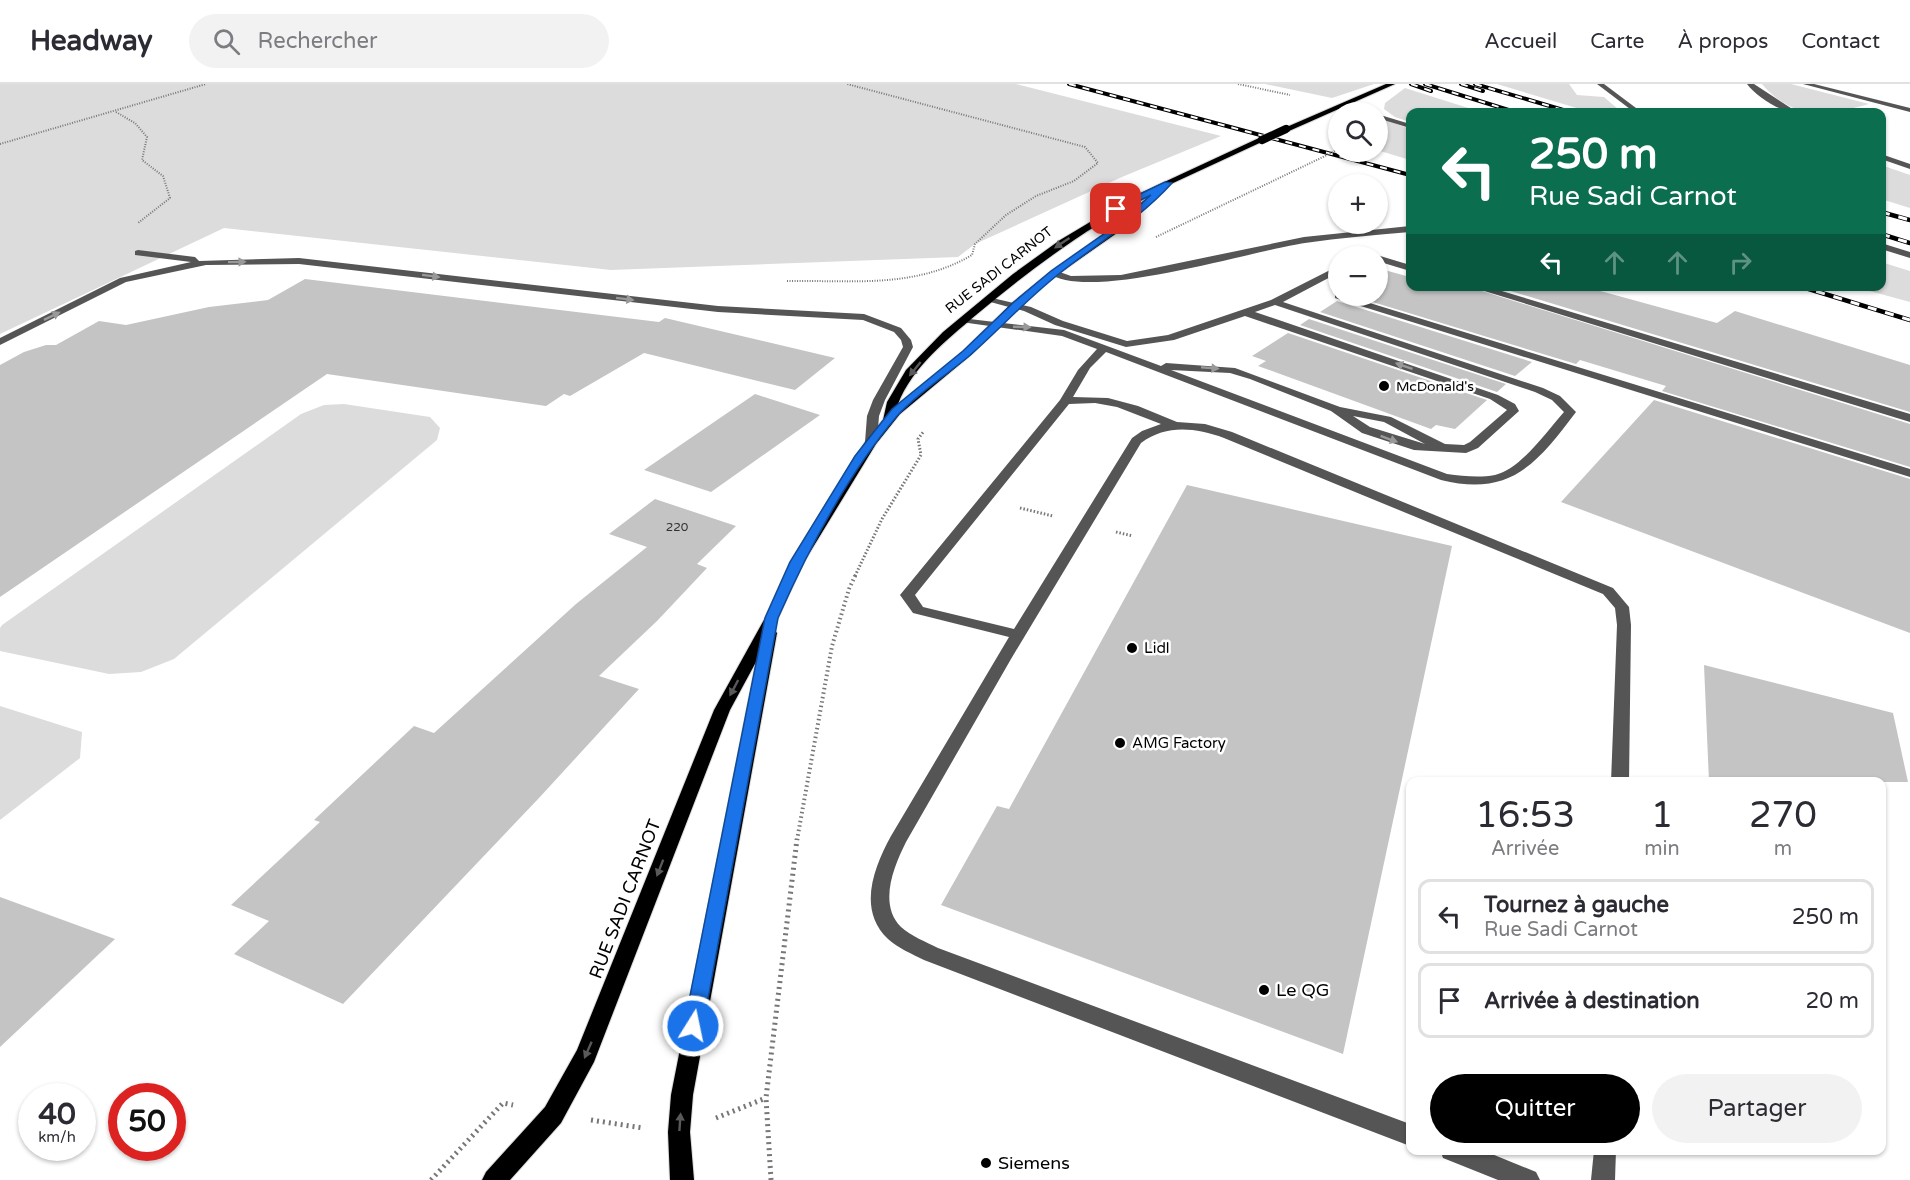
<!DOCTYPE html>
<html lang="fr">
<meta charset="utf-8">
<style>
body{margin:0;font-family:"Varela Round",sans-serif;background:#f2f2f3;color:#2b2b33;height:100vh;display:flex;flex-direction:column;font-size:22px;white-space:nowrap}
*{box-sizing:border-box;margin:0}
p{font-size:20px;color:#7c7c81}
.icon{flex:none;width:33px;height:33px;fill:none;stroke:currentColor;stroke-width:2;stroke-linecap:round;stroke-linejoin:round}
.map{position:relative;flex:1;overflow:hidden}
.side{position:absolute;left:1406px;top:693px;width:480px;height:378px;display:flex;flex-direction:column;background:#fff;border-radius:12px;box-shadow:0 2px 4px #0004}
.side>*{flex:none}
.hud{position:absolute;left:1406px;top:24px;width:480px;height:183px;border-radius:12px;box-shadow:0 2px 4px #0004;background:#0b6e4f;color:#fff;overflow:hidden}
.controls{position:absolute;left:1328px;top:18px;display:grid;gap:12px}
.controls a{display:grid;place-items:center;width:60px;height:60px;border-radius:50%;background:#fff;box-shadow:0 2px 4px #0004;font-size:30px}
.speed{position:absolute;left:18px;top:999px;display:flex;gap:12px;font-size:30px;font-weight:700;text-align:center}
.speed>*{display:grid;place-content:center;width:78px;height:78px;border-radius:50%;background:#fff;box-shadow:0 2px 4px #0004;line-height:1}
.speed small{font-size:15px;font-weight:400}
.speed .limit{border:9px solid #d22;background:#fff;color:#111}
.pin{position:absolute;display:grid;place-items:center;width:51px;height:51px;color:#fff;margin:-26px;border-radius:12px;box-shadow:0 3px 9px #0006}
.me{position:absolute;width:66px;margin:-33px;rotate:10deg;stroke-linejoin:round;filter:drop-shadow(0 0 4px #0008)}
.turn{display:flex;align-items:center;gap:21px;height:126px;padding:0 24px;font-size:27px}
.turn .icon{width:78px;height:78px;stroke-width:2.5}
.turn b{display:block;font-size:42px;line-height:51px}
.lanes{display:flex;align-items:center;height:57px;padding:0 24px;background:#0003;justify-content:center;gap:30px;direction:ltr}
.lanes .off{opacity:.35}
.eta{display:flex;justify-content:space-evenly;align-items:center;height:102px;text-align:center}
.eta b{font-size:36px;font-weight:600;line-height:42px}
.primary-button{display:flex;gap:12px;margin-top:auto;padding:12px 24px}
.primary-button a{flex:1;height:69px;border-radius:36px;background:#000;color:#fff;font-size:24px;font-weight:600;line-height:69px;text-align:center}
.primary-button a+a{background:#f2f2f3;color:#2b2b33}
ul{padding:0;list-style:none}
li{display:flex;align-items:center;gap:18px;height:75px;margin:0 12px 9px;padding:0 12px;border:3px solid #e1e1e2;border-radius:12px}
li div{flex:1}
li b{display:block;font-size:22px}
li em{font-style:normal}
header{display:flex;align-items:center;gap:36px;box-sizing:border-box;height:84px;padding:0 30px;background:#fff;border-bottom:2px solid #e1e1e2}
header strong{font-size:28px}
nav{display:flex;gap:33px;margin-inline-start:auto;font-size:21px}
.search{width:420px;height:54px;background:#f2f2f3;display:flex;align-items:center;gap:15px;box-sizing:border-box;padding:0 21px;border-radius:33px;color:#7c7c81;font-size:22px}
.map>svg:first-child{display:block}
.green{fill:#dcdcdc}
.building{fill:#c4c4c4}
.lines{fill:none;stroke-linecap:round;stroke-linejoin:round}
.major-casing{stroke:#dbdbdb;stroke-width:2}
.path-far3{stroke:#777;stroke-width:2;stroke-dasharray:1 1.5;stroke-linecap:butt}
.path-far2{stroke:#777;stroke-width:3;stroke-dasharray:1.5 2;stroke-linecap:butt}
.path-far1{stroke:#777;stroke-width:4;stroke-dasharray:1.5 3;stroke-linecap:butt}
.path{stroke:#777;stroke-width:5;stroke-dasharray:2 4;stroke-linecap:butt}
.minor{fill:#555;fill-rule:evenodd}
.major{fill:#000;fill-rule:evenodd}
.rail-far1-casing{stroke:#000;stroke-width:4}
.rail-casing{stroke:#000;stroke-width:4.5}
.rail-far1{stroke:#fff;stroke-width:2;stroke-dasharray:7;stroke-linecap:butt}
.rail{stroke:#fff;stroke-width:3;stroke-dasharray:9;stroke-linecap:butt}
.major-bridge-casing{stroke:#dbdbdb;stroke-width:9;stroke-linecap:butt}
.path-bridge{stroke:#777;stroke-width:2;stroke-dasharray:1 1.5;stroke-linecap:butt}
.major-bridge{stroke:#000;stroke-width:8}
.oneway{fill:#595959}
.oneway2{fill:#999}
.route{fill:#1a73e8;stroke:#114b97;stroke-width:1.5}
.poi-dot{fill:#000;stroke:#fff;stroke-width:2}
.labels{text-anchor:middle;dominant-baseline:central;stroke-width:5;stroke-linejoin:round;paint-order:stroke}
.number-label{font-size:12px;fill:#313131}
.far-street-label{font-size:14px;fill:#000;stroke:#fff}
.far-poi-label{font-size:14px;fill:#000;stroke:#fff;text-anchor:start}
.poi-label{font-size:15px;fill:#000;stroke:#fff;text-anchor:start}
.near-street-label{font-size:18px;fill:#000;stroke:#fff}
.near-poi-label{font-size:18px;fill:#000;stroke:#fff;text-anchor:start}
</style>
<header>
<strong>Headway</strong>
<div class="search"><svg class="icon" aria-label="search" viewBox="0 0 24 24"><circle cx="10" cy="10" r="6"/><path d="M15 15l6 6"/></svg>Rechercher</div>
<nav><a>Accueil</a><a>Carte</a><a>À propos</a><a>Contact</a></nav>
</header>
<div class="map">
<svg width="1910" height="1096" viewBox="0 0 1910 1096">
<rect width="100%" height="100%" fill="#fff"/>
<g class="green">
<polygon points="0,0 1016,0 1221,52 1122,93 975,160 958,173 611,186 224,144 0,250"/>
<polygon points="1265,0 1374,0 1332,14"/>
<polygon points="1497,0 1569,0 1577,11 1604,13 1619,26 1631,28 1590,28"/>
<path d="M 1762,0 L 1791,0 L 1869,20 C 1828,31 1793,37 1762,0 Z"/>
<polygon points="1405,4 1481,28 1410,28 1410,38 1395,33 1384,25 1385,19"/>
<polygon points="1386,36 1410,45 1410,76 1377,66 1377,53 1383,48"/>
<polygon points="1881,81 1910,91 1910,124 1881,115"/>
<polygon points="1881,178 1910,187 1910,218 1855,203 1881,202"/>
<polygon points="344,320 430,333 440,344 437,356 174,575 141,588 109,590 0,567 0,544 2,541 301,330 324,321"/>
<polygon points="0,622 82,648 80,674 0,736"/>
</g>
<g class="building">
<polygon points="1377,184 1410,193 1410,202 1466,202 1910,340 1910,383 1662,307 1666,302 1580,276 1576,280 1353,212 1377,212"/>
<polygon points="305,195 659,238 665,234 835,274 795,306 644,269 570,312 564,310 546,322 327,290 0,513 0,281 24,268 46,261 56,261 99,237 126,241 209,223 268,216"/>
<polygon points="1494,202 1582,202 1717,239 1735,227 1910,281 1910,328"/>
<polygon points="1337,217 1532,278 1515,292 1320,228"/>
<polygon points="1309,235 1506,300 1497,308 1300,241"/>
<polygon points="1288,249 1487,316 1455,345 1436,341 1431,345 1258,282 1266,277 1252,272"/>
<polygon points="755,310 820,331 711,408 644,386"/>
<polygon points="1654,316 1910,395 1910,549 1561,418"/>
<polygon points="1187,401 1452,462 1343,970 941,821 997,722 1009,725"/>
<polygon points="655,415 736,442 697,480 707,484 657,537 599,592 639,605 539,714 343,920 234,870 269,837 231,821 320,738 314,736 414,642 434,649 576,520 647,463 609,450"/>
<polygon points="1704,581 1893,629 1908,698 1709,698"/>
<polygon points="0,813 115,855 0,963"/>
</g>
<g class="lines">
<g class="major-casing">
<g id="major">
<polygon points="1386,0 1395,0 1289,47 1282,45"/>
<path d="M 1259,54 L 1266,56 L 1171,100 L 1124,144 L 1057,191 L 1021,222 L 971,271 L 900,330 L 876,360 L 804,478 L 773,545 L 777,549 L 693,1011 L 690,1048 L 694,1096 L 670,1096 L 668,1048 L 671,1011 L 756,578 L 730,626 L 594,978 L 561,1039 L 510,1096 L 482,1096 L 486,1088 L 545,1023 L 577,966 L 714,626 L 765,534 L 790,478 L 865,358 L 883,336 L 887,318 L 906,286 L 943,248 L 1013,190 L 1060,156 L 1132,113 ZM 1150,111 L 1118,140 L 1051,187 L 1013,218 L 963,267 L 898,320 C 913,282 946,257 976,231 C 1031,185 1086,144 1150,111 Z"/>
</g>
</g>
<g class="path-far3">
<polyline points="1238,0 1290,11"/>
<polyline points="116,28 135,39 147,53 142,76 163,92 170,114 138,139"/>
<polyline points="0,60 206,0"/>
<polyline points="1156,153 1323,73"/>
<path d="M 787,197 C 852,196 914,205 972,171 L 975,160 L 1006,131 L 1036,112 L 1074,97 L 1098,79 L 1085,63 L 847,0"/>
</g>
<g class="path-far2">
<polyline points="1020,424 1053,432"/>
<polyline points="1116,448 1133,452"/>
<polyline points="855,492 882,435 921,371 918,355 924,347"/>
</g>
<polyline class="path-far1" points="797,756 832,562 849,505 856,490"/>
<g class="path">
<polyline points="716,1034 766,1014"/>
<polyline points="591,1036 643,1044"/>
<polyline points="431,1096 503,1019 513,1021"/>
<polyline points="771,1096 766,1014 797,755"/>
</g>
<g class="minor">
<polygon points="1597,0 1604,0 1640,27 1634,28"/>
<path d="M 1747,0 L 1754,0 L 1797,28 C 1782,30 1756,12 1747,0 Z"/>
<polygon points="1803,0 1814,0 1910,24 1910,28"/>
<polygon points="1377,30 1410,40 1410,44 1377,34"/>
<polygon points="1881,70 1910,80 1910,85 1881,75"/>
<path d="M 1410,142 L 1410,148 C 1375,151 1340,154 1305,159 C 1255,166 1086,219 1049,189 L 1054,186 L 1071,192 L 1121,191 L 1304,153 Z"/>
<polygon points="1881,159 1910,168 1910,174 1881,165"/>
<polygon points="138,166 195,173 199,177 299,174 718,222 864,230 901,244 911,256 913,263 885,316 879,332 877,358 871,362 865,358 867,332 873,316 903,263 901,256 894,248 863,236 718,228 299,180 206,181 126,198 0,261 0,254 120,194 191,178 135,171 135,167"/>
<polygon points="1377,171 1410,181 1410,187 1377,177 1377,172 1373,172"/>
<path d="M 1338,182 L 1338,189 L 1283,218 L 1543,304 L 1560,312 L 1576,328 C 1537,380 1510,413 1441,396 L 1106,268 L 1090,284 L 1073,313 L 1108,314 L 1138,322 L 1177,338 L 1205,340 L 1232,348 L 1613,504 L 1629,523 L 1631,541 L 1629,698 L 1611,698 L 1617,541 L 1615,524 L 1603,510 L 1224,354 C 1195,344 1167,340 1141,359 L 1011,575 L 906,758 C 894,782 878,820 901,843 C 911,852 926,858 938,864 L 1410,1040 L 1410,1062 L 924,876 C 912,870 898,864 888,855 C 857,826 874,783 891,752 L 1009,553 L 913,529 L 900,511 L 1060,316 L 1078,286 L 1097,265 L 1062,252 L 961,238 L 961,234 L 1064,246 L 1161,282 L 1166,279 L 1235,284 L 1340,323 L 1391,333 L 1445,360 L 1464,361 L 1470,358 L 1507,326 L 1490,315 L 1245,232 L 1174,256 L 1126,263 L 1055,241 L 1024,227 L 983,216 L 988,213 L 1031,223 L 1063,237 L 1127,257 L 1168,251 L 1271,216 ZM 1275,221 L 1535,308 L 1552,316 L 1564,328 C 1547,347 1520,386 1495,391 C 1479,394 1463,392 1447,390 L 1171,286 L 1230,289 L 1250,295 L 1331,327 L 1362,349 L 1414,366 L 1466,369 L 1478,364 L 1519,327 L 1515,320 L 1498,311 L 1255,228 ZM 1095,319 L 1117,323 L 1161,340 L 1142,347 L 1132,354 L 1014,545 L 923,523 L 915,511 L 1069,320 ZM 1353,332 L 1384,338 L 1425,360 L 1370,343 Z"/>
<polygon points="1468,202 1485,202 1910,330 1910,338"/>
<polygon points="1338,209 1338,212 1347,212 1910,385 1910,393 1335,214 1335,210"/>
<polygon points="1440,1066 1482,1066 1536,1088 1540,1096 1498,1096 1443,1074"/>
<polygon points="1594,1066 1616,1066 1615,1096 1591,1096"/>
</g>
<use href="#major" class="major"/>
<g class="rail-far1-casing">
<g id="rail-far1">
<polyline points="1069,0 1410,91"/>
<polyline points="1411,0 1431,7"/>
<polyline points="1425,0 1515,28"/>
<polyline points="1461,0 1483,7"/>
<polyline points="1475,0 1570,28"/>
</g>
</g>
<g class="rail-casing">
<g id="rail">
<polyline points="1881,128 1910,136"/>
<polyline points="1881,150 1910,159"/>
<polyline points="1799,202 1910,236"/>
</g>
</g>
<use href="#rail-far1" class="rail-far1"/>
<use href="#rail" class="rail"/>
<g class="major-bridge-casing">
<polyline id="major-bridge" points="1262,56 1286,45"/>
</g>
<polyline class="path-bridge" points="1323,73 1338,65"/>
<use href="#major-bridge" class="major-bridge"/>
</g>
<defs><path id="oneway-solid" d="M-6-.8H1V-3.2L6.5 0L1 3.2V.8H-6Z" transform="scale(1.5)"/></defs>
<g class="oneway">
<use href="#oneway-solid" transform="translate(1062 159) rotate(146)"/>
<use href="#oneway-solid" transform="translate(915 285) rotate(129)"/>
<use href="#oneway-solid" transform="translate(734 604) rotate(118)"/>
<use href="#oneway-solid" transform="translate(660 784) rotate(111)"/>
<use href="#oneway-solid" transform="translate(588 966) rotate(114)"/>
<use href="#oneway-solid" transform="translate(680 1038) rotate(-86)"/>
</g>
<g class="oneway2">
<use href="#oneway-solid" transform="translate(237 178) rotate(-1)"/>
<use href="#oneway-solid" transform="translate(431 192) rotate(7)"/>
<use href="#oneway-solid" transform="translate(625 215) rotate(7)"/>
<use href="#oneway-solid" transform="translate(52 232) rotate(-26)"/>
<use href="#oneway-solid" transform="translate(1022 243) rotate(2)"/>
<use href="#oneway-solid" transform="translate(1404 282) rotate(-161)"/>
<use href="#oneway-solid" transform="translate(1210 284) rotate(5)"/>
<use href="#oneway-solid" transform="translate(1389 355) rotate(20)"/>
</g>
<path class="route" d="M 1165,98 L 1172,99 C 1138,137 1094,161 1055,193 C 1024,218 998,247 968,273 C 945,292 918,309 898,331 C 849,388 808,466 778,534 L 703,942 L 700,948 L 693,951 L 687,948 L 684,942 L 765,534 L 790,478 L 855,372 L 892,325 L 963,267 L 1014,218 L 1051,187 L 1118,140 L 1151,111 L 1119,127 L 1113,127 L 1113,123 Z"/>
<g class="poi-dot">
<circle cx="1384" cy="302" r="6"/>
<circle cx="1132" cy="564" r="6"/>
<circle cx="1120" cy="659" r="6"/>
<circle cx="1264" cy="906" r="6"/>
<circle cx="986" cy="1079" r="6"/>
</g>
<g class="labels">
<g class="number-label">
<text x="677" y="443">220</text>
</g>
<g class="far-street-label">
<text transform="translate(999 186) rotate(-38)">RUE SADI CARNOT</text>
</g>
<g class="far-poi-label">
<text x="1396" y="302">McDonald's</text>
</g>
<g class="poi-label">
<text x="1144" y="564">Lidl</text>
<text x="1132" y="659">AMG Factory</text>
</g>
<g class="near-street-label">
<text transform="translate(625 815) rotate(-69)">RUE SADI CARNOT</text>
</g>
<g class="near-poi-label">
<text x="1276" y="906">Le QG</text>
<text x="998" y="1079">Siemens</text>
</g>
</g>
</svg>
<div class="controls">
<a><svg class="icon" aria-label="search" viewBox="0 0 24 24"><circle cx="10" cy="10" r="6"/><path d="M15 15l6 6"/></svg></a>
<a>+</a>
<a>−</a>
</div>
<div class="speed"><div>40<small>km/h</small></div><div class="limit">50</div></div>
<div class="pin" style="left:1116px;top:125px;background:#d93025"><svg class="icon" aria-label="arrive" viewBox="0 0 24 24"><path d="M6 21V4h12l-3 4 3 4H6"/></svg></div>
<svg class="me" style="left:693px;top:942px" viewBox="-20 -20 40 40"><circle r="17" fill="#1a73e8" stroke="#fff" stroke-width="3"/><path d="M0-11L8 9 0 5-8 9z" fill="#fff"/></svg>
<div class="hud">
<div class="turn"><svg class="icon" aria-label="left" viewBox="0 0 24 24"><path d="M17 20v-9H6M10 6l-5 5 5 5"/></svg><div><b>250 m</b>Rue Sadi Carnot</div></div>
<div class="lanes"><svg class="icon" aria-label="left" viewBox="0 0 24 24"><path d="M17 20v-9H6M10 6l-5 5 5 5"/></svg><svg class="icon off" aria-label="ahead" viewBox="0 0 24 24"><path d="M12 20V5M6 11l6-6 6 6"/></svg><svg class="icon off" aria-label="ahead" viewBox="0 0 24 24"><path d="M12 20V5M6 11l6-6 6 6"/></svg><svg class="icon off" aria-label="right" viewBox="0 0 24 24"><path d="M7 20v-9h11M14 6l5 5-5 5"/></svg></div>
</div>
<section class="side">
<div class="eta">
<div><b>16:53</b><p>Arrivée</p></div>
<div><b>1</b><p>min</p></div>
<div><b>270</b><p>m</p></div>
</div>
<ul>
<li><svg class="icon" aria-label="left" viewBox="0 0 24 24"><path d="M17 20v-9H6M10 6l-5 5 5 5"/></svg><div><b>Tournez à gauche</b><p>Rue Sadi Carnot</p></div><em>250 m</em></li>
<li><svg class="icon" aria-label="arrive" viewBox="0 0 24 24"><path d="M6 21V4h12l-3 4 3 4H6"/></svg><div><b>Arrivée à destination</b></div><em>20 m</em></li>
</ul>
<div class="primary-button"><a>Quitter</a><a>Partager</a></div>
</section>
</div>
